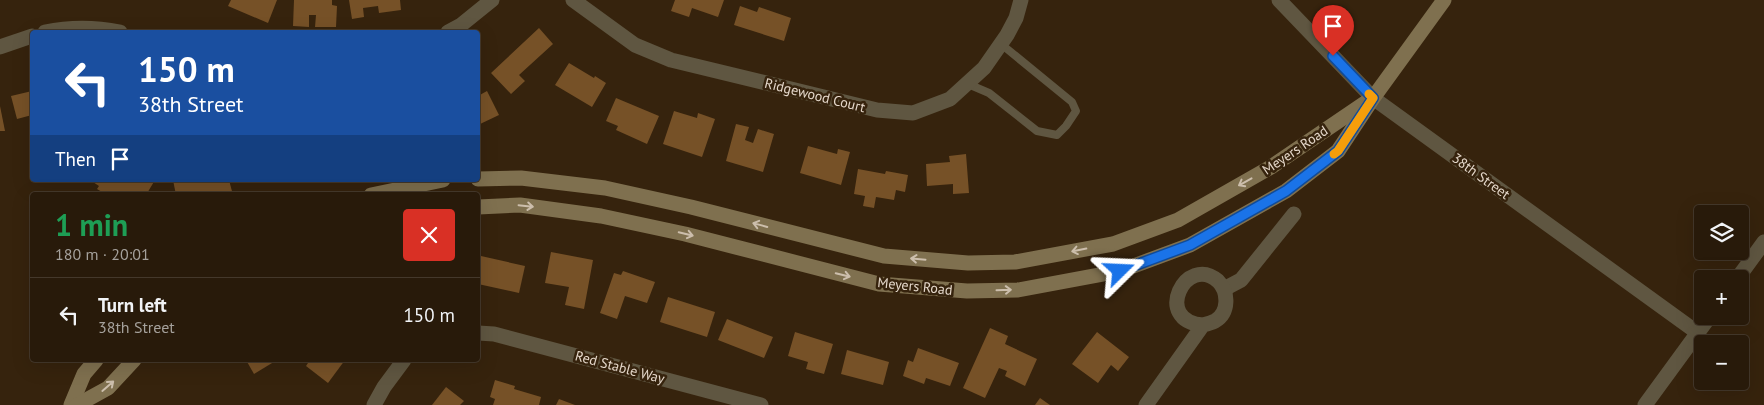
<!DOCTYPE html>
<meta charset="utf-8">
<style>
body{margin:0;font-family:"PT Sans",sans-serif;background:#342718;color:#f1f3f6;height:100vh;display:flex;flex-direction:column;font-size:19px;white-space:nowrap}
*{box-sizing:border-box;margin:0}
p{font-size:16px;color:#a5a19c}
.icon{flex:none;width:28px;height:28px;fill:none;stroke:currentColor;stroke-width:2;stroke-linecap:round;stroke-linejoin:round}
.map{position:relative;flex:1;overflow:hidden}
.panel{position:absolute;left:30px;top:192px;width:450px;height:170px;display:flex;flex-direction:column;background:#281a0a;border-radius:5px;box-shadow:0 5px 20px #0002,0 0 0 1px #44382b}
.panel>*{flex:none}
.banner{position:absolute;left:30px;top:30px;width:450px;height:152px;border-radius:5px;box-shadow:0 5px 20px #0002,0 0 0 1px #44382b;background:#1a4fa0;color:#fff;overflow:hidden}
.fabs{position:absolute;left:1694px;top:205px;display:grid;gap:10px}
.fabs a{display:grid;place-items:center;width:55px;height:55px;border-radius:5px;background:#281a0a;box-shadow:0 5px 20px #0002,0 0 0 1px #44382b;font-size:25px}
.pin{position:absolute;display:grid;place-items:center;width:42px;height:42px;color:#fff;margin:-51px -21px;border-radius:50% 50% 50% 0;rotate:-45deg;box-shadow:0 0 5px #0007}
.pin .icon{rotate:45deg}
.me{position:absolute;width:55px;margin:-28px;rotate:69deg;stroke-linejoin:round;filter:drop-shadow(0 0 4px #0008)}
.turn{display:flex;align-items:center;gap:18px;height:105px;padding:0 25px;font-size:22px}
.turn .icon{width:65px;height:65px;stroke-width:2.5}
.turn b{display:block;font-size:35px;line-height:42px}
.then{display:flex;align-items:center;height:48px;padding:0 25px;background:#0003;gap:10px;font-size:19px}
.round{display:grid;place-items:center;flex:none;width:52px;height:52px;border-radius:5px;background:#342718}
.overview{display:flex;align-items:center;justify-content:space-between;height:85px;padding:0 25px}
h1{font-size:30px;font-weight:600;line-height:38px;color:#1e9e55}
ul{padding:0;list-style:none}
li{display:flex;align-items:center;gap:15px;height:75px;padding:0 25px;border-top:1px solid #44382b}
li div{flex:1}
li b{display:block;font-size:19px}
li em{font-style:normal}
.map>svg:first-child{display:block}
.building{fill:#765127}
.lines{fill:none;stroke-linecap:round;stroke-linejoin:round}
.lane{stroke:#5f5641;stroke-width:8}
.street{stroke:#5f5641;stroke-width:15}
.secondary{stroke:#7f704f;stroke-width:15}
.oneway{stroke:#ccbeac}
.route-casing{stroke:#114b97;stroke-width:12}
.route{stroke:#1a73e8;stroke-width:9}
.slow{stroke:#f59e0b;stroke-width:9}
.labels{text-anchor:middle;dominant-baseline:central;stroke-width:5;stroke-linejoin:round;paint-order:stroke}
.street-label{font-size:14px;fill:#e5d8cb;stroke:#36230d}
</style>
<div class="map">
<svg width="1764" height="405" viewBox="0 0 1764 405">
<rect width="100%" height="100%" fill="#36230d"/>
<g class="building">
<polygon points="231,0 277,0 268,23 228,6"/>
<polygon points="294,0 332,0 332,5 337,6 336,27 315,27 316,15 309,15 309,27 293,26"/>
<polygon points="349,0 400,0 401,10 379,13 378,6 363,8 364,17 352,19"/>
<polygon points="675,0 724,0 718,17 692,8 689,17 671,11"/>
<polygon points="740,6 757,12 759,7 791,18 784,41 734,25"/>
<polygon points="539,28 553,44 519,75 525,81 511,94 491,73"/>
<polygon points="569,63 594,78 595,76 606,83 592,107 555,85"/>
<polygon points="32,91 32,115 17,119 11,96"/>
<polygon points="487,91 499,115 478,125 478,96"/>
<polygon points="616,98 659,116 647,144 616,130 618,126 606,121"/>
<polygon points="0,106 5,131 0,131"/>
<polygon points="674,111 697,118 698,113 715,119 702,157 663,144"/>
<polygon points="736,124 749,127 745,140 753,143 758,129 774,134 763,172 726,161"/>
<polygon points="808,146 837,154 838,149 850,152 841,185 800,173"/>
<polygon points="966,154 969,193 953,194 953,184 927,186 926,164 950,162 949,156"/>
<polygon points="858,169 885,174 886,171 908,175 905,192 896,190 894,200 876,197 874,208 863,206 865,196 854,194"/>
<polygon points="90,180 155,180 146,195 107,195 97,189 99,186"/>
<polygon points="173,180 229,180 233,195 176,195"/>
<polygon points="551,252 593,260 584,309 565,305 569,287 545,283"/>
<polygon points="481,256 525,266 519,293 478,284 478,273"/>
<polygon points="623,271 655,282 647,303 625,296 617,319 600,313 614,273 621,275"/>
<polygon points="668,297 715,312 707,337 660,322"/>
<polygon points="727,319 773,337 764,358 718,340"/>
<polygon points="990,328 1008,336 1005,344 1037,359 1025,386 1005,376 1007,371 999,368 985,398 963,388"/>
<polygon points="795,332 833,344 824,374 806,369 808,362 788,356"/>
<polygon points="1097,332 1129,357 1118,371 1111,365 1098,383 1072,364"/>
<polygon points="918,348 959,363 950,386 926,378 924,384 903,376 908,360 913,362"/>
<polygon points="847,350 889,362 883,385 841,374"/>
<polygon points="246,360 277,360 254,374"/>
<polygon points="310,360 345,360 328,383 306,366"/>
<polygon points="495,380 515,386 514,389 541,397 539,405 493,405 495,399 490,397"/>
<polygon points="446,387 464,401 460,405 432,405"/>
<polygon points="1040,398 1050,405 1035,405"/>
<polygon points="559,399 575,405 556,405"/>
</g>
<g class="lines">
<polyline class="lane" points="968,84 989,93 1037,131 1057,135 1066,126 1076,111 1072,102 1001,44"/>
<g class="street">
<polyline points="573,0 635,45 671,60 877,110 913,113 950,99 984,68 1007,35 1016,18 1021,0"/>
<polyline points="1279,0 1373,98 1698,333"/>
<path d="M 45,32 C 69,27 95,27 120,32"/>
<polyline points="448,32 461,25 492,0"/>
<polyline points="0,47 32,36"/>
<polyline points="1737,279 1764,242"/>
<polyline points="1224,289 1241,280 1294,214"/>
<polyline points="478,333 494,334 761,405"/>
<polyline points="374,405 384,387 404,360"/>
<path d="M 1146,405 L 1203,325 C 1207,324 1211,323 1215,321 C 1229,313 1229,292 1218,281 C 1186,253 1152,321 1203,325"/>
<polyline points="1645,405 1710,316"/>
</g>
<g class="secondary">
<polyline points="478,179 521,178 605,188 691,207 884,256 968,263 1015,262 1113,244 1178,220 1271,167 1368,101"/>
<polyline points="371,195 443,180"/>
<polyline points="478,207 520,205 601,216 685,234 879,284 967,291 1018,290 1120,271 1190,245 1286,191 1338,151 1373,98 1444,0"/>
<polyline points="71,405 84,374 96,360"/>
<polyline points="77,405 108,388 134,360"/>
</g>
</g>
<defs><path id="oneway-shaft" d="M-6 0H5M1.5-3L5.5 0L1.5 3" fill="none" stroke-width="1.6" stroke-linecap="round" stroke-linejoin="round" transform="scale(1.25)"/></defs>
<g class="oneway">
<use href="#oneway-shaft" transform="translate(1245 182) rotate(151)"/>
<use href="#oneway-shaft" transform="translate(526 206) rotate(6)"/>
<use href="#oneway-shaft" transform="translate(760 225) rotate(-165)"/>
<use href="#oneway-shaft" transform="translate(686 234) rotate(14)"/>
<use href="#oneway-shaft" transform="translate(1079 250) rotate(169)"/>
<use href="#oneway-shaft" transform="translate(918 259) rotate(-175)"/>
<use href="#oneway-shaft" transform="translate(843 275) rotate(14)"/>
<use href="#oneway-shaft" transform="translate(1004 290) rotate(-2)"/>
<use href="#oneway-shaft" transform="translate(108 386) rotate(-41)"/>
</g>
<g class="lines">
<g class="route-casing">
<polyline id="route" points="1120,271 1190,245 1286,191 1338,151 1373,98 1333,56"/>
</g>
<use href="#route" class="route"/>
<polyline class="slow" points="1334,154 1338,151 1373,98 1369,94"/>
</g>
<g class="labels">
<g class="street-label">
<text transform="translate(815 95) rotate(14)">Ridgewood Court</text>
<text transform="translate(1295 150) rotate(-34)">Meyers Road</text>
<text transform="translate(1481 176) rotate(36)">38th Street</text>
<text transform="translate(915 286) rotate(6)">Meyers Road</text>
<text transform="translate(620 367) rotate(15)">Red Stable Way</text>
</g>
</g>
</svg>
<div class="fabs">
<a><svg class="icon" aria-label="layers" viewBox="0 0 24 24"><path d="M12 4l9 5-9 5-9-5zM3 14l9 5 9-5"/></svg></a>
<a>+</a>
<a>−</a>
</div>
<div class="pin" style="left:1333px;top:56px;background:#d93025"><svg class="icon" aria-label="arrive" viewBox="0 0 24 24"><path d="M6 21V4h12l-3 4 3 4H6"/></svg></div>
<svg class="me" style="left:1120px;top:271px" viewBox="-20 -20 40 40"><path d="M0-17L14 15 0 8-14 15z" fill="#1a73e8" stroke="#fff" stroke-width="4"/></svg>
<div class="banner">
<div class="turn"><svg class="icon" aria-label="left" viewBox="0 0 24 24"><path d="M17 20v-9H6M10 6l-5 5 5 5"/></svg><div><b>150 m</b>38th Street</div></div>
<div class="then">Then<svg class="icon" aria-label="arrive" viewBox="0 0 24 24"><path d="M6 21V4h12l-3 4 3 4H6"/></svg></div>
</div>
<section class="panel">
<div class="overview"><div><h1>1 min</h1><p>180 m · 20:01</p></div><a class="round" style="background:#d93025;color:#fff"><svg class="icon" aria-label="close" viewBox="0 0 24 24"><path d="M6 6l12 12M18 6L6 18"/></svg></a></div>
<ul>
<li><svg class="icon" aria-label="left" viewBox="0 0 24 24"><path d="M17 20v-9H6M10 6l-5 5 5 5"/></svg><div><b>Turn left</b><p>38th Street</p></div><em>150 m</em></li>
</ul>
</section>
</div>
